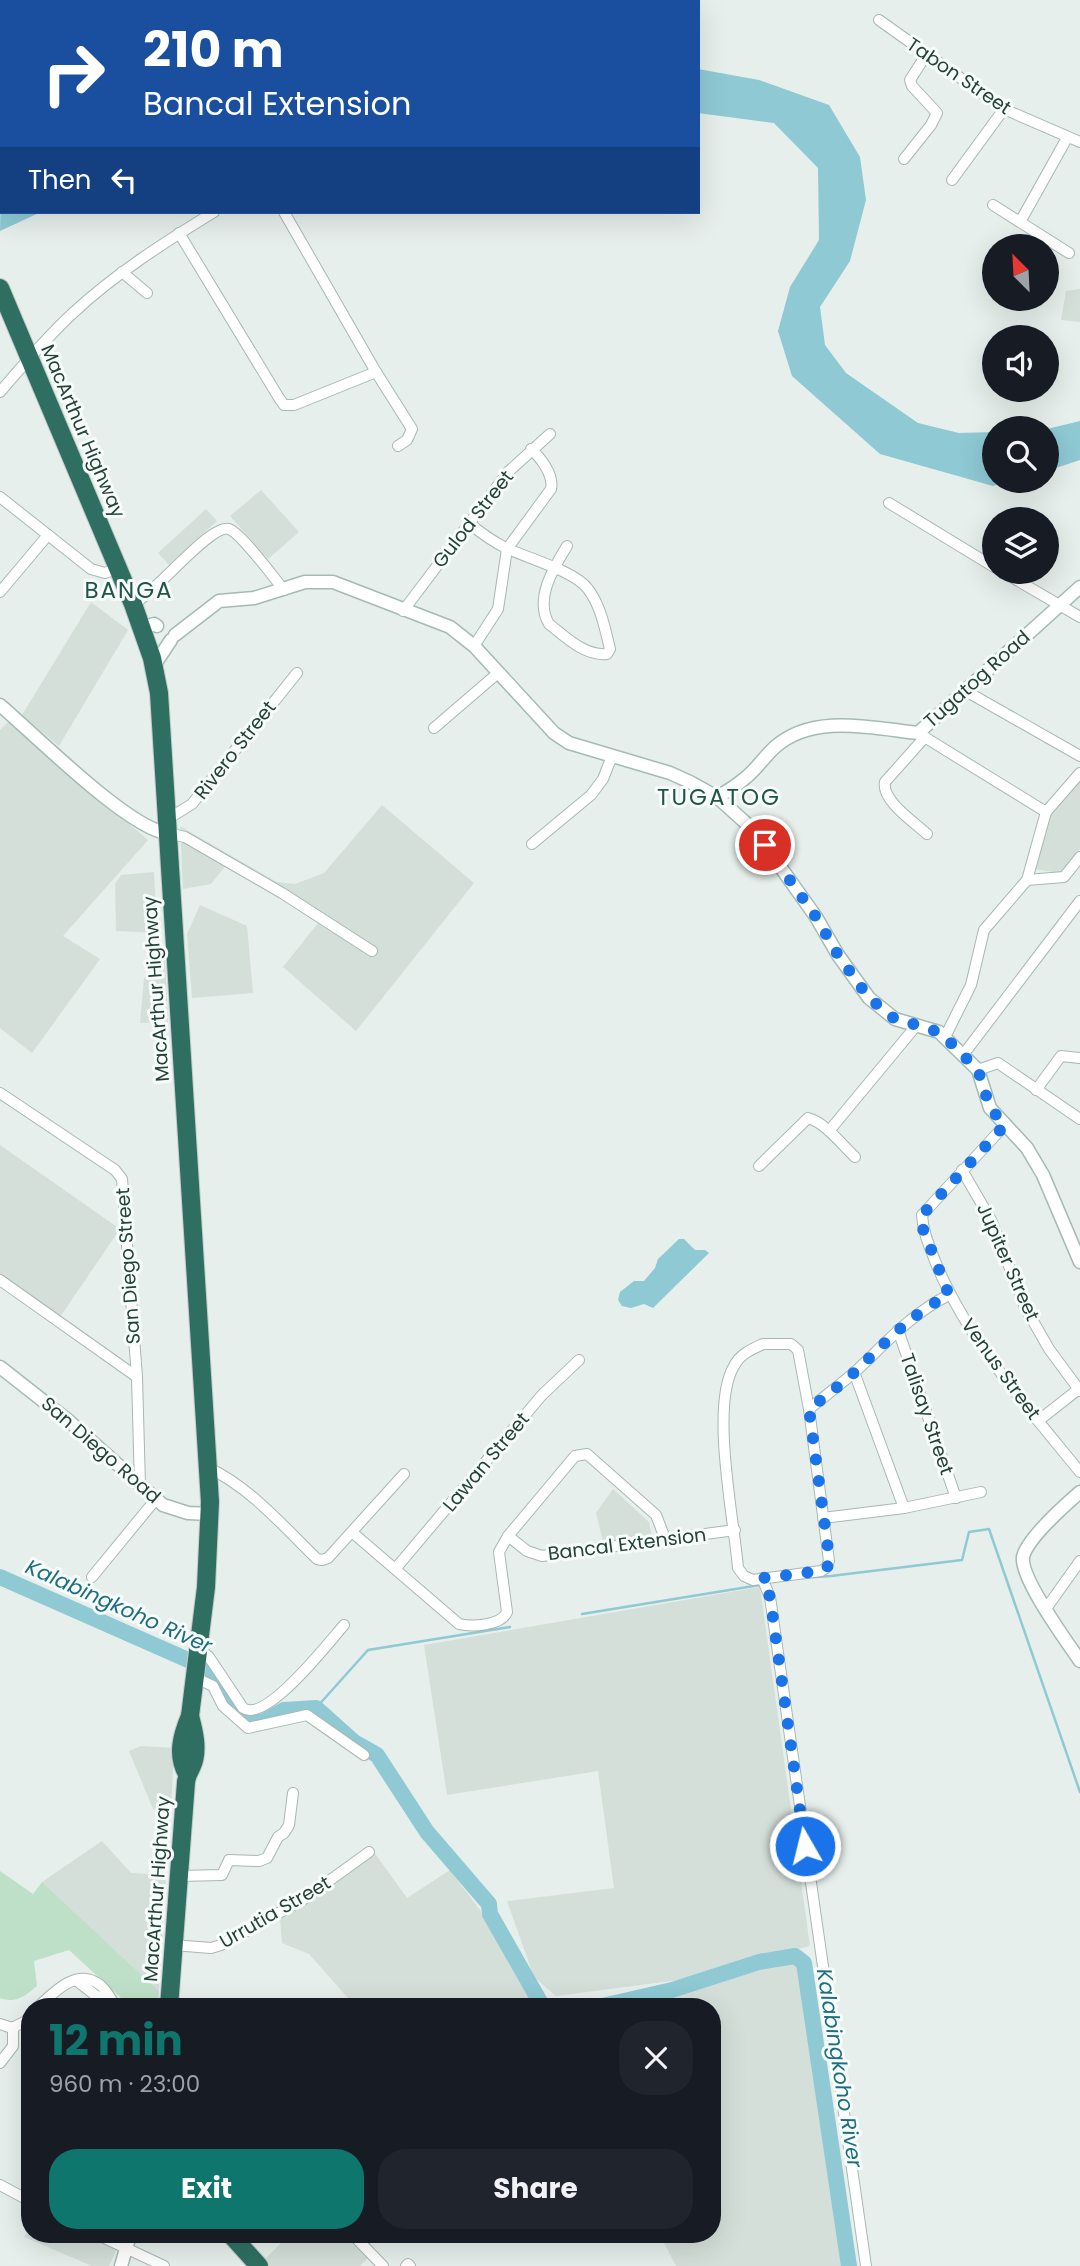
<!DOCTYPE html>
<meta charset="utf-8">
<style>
body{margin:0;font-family:Poppins,sans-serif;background:#20242c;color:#f1f3f6;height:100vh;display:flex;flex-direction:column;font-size:26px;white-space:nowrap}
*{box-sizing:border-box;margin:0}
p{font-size:23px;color:#9ea1a6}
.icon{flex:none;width:38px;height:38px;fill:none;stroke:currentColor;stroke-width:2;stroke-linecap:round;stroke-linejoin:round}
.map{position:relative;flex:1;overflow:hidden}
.panel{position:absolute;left:21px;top:1998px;width:700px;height:245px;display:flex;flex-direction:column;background:#171b24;border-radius:28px;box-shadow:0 7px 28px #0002}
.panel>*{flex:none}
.hud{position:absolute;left:0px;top:0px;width:700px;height:214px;box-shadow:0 7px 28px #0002;background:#1a4fa0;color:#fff;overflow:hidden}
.needle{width:46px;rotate:336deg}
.controls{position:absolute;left:982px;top:234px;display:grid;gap:14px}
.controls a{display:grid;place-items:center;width:77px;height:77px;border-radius:50%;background:#171b24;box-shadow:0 7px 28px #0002;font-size:35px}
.pin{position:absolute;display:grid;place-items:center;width:60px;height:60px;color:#fff;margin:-30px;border:4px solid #fff;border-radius:50%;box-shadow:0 2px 7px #0007}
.me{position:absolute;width:77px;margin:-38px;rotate:352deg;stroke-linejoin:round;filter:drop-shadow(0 0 5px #0008)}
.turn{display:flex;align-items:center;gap:24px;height:147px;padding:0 28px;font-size:32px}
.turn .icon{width:91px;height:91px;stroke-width:2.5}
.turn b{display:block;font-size:49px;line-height:60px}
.then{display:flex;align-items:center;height:66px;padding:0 28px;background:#0003;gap:14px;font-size:26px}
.round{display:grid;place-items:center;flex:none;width:74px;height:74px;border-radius:28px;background:#20242c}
.summary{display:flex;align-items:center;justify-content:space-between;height:119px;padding:0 28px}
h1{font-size:42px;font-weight:700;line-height:52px;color:#0f766e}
.primary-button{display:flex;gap:14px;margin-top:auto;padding:14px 28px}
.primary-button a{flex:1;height:80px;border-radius:28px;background:#0f766e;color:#fff;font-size:28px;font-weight:700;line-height:80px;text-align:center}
.primary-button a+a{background:#20242c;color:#f1f3f6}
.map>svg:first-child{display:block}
.built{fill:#d4dfda}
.green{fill:#bfe0c8}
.water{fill:#8ec9d4}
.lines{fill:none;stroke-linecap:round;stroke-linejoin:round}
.stream{stroke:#8ec9d4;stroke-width:2.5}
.river{stroke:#8ec9d4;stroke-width:16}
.street-casing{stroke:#a8b8b2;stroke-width:12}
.secondary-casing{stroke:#a4bbb3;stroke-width:15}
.highway-casing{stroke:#c2cac8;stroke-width:20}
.street{stroke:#fff;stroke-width:10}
.secondary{stroke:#fff;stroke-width:12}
.highway{stroke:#2f6f62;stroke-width:18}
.route{stroke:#1a73e8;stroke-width:12;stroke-dasharray:0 21.6}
.labels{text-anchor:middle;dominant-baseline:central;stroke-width:6;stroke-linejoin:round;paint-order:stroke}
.street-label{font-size:19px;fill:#24423a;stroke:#f7fbf9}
.water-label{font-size:21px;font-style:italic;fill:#1c6f80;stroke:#f7fbf9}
.quarter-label{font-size:23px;letter-spacing:2px;fill:#1f5548;stroke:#f7fbf9}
</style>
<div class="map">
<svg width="1080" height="2266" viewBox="0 0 1080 2266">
<rect width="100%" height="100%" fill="#e6efeb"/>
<g class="built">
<polygon points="1080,289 1080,322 1061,320 1066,291"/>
<polygon points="261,490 299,532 268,559 230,516"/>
<polygon points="206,509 217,521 169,565 158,553"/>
<polygon points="91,602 128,630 59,746 22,715"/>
<polygon points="9,721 148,840 63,936 100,959 32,1053 0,1028 0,730"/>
<polygon points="1080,774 1080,849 1061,873 1027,868 1045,815"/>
<polygon points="382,805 474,883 356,1031 283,967 318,923 227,864 211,884 183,889 180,826 277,882 295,884 324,873"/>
<polygon points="154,872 157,933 116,931 115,884 121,875"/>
<polygon points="200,905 247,926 253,993 192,998 187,934"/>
<polygon points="165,956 168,1022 140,1023 144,978"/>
<polygon points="0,1145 120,1229 60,1317 0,1275"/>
<polygon points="613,1489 649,1522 652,1538 604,1545 596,1513"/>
<polygon points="760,1587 810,1946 679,1980 556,1996 534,1977 507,1901 614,1888 598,1771 447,1795 424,1645"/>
<polygon points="141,1746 174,1748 171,1811 153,1809 129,1751"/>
<polygon points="102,1841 131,1873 166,1875 159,1991 42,1882"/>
<polygon points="374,1852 407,1898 450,1870 494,1929 536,2007 356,2007 309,1954 282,1943 280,1918"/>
<polygon points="795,1960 801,1965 847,2266 676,2266 660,2235 712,2235 712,2007 642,2007 646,2002"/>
<polygon points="30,2226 30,2235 89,2235 117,2249 109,2266 92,2266 24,2237"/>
<polygon points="289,2235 350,2235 370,2256 360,2266 269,2266 264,2260"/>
</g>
<path class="green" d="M 0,1871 L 33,1894 L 42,1882 L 159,1991 L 158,2007 L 131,2007 L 69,1950 L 34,1961 L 37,1986 C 25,1996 16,2004 0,1998 Z"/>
<g class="water">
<polygon points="698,69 759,80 829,105 860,157 866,200 850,261 820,307 825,345 846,373 918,423 959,433 994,432 994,481 1011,481 993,486 880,454 792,376 778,331 790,287 819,240 818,168 774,123 698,113"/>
<polygon points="2,133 2,212 41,212 0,231"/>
<polygon points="1080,421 1080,460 1047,471 1047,429"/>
<polygon points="679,1239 684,1239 695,1250 705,1250 709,1253 653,1308 644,1304 631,1308 622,1306 618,1300 620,1292 634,1281 644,1281 655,1268 658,1259"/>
</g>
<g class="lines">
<g class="stream">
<polyline points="801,1578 831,1576 962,1560 969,1532 989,1529 1080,1792"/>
<polyline points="582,1614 760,1585"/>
<polyline points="316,1708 368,1650 510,1627"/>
</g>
<g class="river">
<polyline points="0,1577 213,1671 232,1702 253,1723 264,1721 284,1710 316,1708 354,1742 377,1755 427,1832 489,1904 490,1914 543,2007"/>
<polyline points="598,2007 672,1990 759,1962 795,1956 804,1963 849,2266"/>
</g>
<g class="street-casing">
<g id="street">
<polyline points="879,20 1004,109 1080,142"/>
<polyline points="904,159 931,125 937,113 912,86 910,80 926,55"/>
<polyline points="952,180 1004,109"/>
<polyline points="993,205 1069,253"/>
<polyline points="1020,222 1067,138"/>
<polyline points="179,233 279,398 284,405 294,405 376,372 284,212"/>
<polyline points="122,272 147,293"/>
<polyline points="376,372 412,429 407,440 398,446"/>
<path d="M 0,392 C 23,365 47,337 73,313 C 116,273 165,242 214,212"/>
<polyline points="0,497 91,569 105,573 118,568"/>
<polyline points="889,503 994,567"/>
<path d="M 470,524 C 481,533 492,541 506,548 C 527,558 575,571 588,589 C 601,606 605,629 610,649 L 607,654 C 584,656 566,637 549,624 C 534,599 554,567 567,546"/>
<polyline points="1003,572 1080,617"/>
<polyline points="0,592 48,535"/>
<path d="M 133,604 C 155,594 211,523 229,529 C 241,533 274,578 284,590"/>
<polyline points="403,611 508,472 550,434"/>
<path d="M 474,646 L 498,609 L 507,549 L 551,489 C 554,475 541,458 531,449"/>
<polyline points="964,690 1080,756"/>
<polyline points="434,728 498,673"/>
<polyline points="918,733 1046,812"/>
<path d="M 925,737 L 885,782 C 881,800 914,822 927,834"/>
<polyline points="166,820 192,804 297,673"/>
<polyline points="167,833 185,837 282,893 372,951"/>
<polyline points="532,844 591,795 603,779 612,756"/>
<polyline points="1027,880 1046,812 1080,773"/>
<polyline points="945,1037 971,985 984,930 1027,880 1064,877 1080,857"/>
<polyline points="963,1055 1080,901"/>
<polyline points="978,1070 998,1063 1080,1119"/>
<polyline points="1036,1090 1061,1056 1080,1058"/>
<polyline points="0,1093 115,1170 122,1179 137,1377 140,1486"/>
<path d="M 1005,1125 L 922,1215 C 923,1232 929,1245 935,1261 C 967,1339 1027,1407 1080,1472"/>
<polyline points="829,1131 916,1026"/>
<path d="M 759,1166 L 808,1118 C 826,1123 841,1144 855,1157"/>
<polyline points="962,1170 991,1220 1025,1307 1049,1349 1080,1391"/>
<polyline points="0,1280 137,1377"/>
<polyline points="898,1330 956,1498"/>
<path d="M 763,1344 L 791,1344 L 798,1350 L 809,1409 L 829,1561 L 826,1568 L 821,1571 L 753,1580 L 744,1576 L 738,1568 C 734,1519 710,1406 734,1366 C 740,1354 752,1349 763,1344 Z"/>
<polyline points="854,1372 904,1508"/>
<path d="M 809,1409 C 825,1396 841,1384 856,1371 C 885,1344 912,1313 949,1295"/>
<polyline points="1038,1421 1080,1388"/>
<path d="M 209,1468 C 251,1488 284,1527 317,1559 L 322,1560 L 328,1558 L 404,1474"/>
<polyline points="823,1518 904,1508 981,1492"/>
<path d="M 353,1533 L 459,1624 C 471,1627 501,1626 507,1612 L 499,1552 L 508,1536 L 575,1456 L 587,1454 L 656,1515 L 666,1541"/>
<polyline points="508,1536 527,1551 542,1556 735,1530"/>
<polyline points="396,1568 542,1395 579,1360"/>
<polyline points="92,1577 156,1499"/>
<polyline points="762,1578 770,1597 866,2266"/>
<polyline points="1045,1610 1080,1561"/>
<path d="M 198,1647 L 209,1657 L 243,1708 C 266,1724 329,1642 344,1625"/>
<polyline points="194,1677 213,1686 223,1706 248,1728 307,1715 364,1755"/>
<polyline points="178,1876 222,1875 229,1860 259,1861 267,1858 278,1837 284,1833 289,1825 293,1793"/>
<polyline points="173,1945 211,1948 221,1945 304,1899 369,1852"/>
<polyline points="76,1980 95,1995 110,2003"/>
<path d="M 38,2007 C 54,1992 77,1967 100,1985 C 107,1990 111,2001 117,2007"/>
<polyline points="0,2024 12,2028 26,2021 30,2017"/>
<polyline points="0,2063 13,2046 13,2027"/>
<polyline points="0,2185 30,2201"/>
<polyline points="98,2235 164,2266"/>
<polyline points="353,2235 383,2266"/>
<polyline points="406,2266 408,2264 410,2266"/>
</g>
</g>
<g class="secondary-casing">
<g id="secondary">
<polyline points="142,628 154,624 157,626"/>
<polyline points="175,635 219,601 254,598 305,582 333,582 450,627 474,646 554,733 569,743 670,773 690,782 717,797 747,824 779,865 816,917 838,955 869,998 895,1019 939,1032 978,1070 990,1108 1027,1148 1043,1175 1080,1262"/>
<polyline points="153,667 171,640"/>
<path d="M 0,705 C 34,734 127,827 166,833"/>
<path d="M 717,797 C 726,792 736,786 744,779 C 756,770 764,757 775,747 C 813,713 872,728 918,733 L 1080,587"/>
<polyline points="0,1367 70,1422 163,1505 188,1513 210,1514"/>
<path d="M 1080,1492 C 1065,1505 1027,1539 1023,1557 C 1020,1578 1067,1642 1080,1661"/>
<polyline points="121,2266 130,2235"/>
</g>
</g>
<g class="highway-casing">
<g id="highway">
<path d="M 0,288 L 133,604 L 152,658 L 159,693 L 210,1502 L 206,1587 L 190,1716 C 182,1735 176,1755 187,1774"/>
<path d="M 169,2007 L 186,1782 C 187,1775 189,1773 192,1766 C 199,1751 194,1731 190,1716"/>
<polyline points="231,2235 259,2266"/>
</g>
</g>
<use href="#street" class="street"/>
<use href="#secondary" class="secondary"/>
<use href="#highway" class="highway"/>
</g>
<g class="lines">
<path class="route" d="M 765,845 L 816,917 L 838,955 L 869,998 L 895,1019 L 931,1029 L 945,1037 L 978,1070 L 990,1108 L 1005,1125 L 922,1215 L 923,1229 L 949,1295 C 912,1313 885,1343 856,1371 C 841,1384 825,1397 809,1409 L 829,1556 L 828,1566 L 821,1571 L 762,1578 L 770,1597 L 805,1846"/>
</g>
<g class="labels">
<g class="street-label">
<text transform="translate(959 76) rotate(34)">Tabon Street</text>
<text transform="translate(83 431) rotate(67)">MacArthur Highway</text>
<text transform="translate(473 519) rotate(-52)">Gulod Street</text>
<text transform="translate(977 679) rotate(-42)">Tugatog Road</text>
<text transform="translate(235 750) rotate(-52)">Rivero Street</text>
<text transform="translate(156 989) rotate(-94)">MacArthur Highway</text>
<text transform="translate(1008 1262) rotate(66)">Jupiter Street</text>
<text transform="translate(128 1266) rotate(-94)">San Diego Street</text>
<text transform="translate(1001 1369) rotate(54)">Venus Street</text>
<text transform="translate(927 1414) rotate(71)">Talisay Street</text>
<text transform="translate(101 1450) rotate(41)">San Diego Road</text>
<text transform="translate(486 1462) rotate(-50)">Lawan Street</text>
<text transform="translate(627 1544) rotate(-7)">Bancal Extension</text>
<text transform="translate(157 1889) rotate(-86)">MacArthur Highway</text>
<text transform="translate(275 1912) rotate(-30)">Urrutia Street</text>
</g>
<g class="water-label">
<text transform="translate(119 1606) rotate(24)">Kalabingkoho River</text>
<text transform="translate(840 2068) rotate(81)">Kalabingkoho River</text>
</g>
<g class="quarter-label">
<text x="129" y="590">BANGA</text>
<text x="719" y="797">TUGATOG</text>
</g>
</g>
</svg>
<div class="controls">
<a><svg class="needle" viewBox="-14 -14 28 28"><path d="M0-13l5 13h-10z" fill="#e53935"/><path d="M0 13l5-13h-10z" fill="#9ea1a6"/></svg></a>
<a><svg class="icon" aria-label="sound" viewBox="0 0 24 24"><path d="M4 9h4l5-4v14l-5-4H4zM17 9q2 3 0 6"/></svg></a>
<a><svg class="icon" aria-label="search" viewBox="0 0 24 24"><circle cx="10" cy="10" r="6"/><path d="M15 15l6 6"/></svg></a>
<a><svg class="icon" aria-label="layers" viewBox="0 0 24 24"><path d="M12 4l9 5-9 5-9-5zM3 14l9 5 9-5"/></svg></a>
</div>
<div class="pin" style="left:765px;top:845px;background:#d93025"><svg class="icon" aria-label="arrive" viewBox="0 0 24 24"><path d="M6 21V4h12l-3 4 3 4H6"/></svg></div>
<svg class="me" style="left:805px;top:1846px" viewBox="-20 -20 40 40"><circle r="17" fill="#1a73e8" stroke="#fff" stroke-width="3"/><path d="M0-11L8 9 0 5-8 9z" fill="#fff"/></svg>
<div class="hud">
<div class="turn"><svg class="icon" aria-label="right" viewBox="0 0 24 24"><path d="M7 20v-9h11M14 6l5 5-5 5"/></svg><div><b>210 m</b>Bancal Extension</div></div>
<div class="then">Then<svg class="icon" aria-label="left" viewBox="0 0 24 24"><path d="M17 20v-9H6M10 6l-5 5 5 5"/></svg></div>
</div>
<section class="panel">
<div class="summary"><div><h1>12 min</h1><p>960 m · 23:00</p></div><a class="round"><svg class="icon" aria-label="close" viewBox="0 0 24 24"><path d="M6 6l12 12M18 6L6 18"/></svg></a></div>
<div class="primary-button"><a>Exit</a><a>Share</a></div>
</section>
</div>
